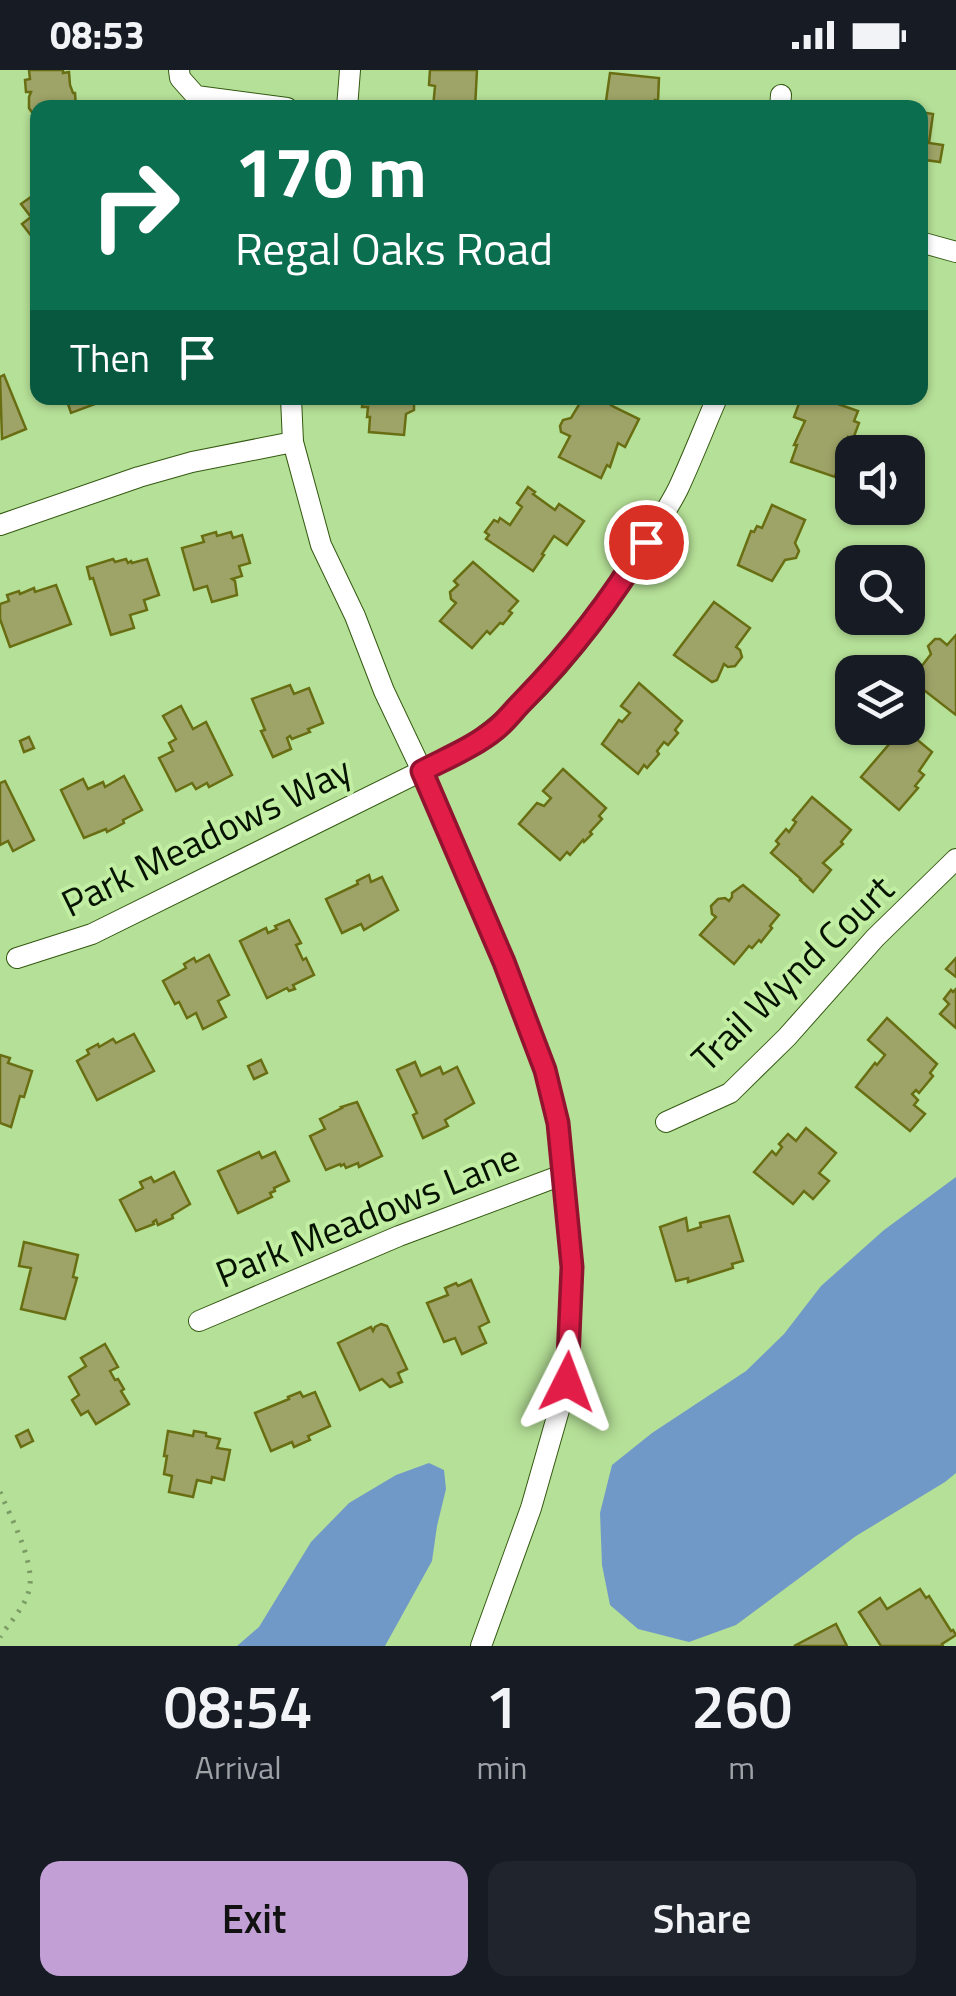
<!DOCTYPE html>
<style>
body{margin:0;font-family:"Titillium Web",sans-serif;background:#20242c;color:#f1f3f6;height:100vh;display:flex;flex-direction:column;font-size:38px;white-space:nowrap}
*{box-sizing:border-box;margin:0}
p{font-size:32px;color:#9ea1a6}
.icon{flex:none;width:55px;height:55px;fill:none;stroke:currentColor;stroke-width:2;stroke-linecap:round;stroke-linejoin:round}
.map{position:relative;height:1576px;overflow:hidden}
.sheet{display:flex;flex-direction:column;background:#171b24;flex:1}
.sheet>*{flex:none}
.banner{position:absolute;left:30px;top:30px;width:898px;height:305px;border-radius:20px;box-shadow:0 2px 8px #0004;background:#0b6e4f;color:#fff;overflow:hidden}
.tools{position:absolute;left:835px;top:365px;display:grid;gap:20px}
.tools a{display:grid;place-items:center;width:90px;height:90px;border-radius:20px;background:#171b24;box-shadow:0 2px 8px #0004;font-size:50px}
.pin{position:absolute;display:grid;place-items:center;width:85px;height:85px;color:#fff;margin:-42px;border:5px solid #fff;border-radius:50%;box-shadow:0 2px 10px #0007}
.me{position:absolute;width:110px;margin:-55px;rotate:3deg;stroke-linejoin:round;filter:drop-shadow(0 0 8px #0008)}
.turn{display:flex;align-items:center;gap:35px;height:210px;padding:0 40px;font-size:45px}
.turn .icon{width:130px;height:130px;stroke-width:2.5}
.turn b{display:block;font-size:70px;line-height:85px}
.then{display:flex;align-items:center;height:95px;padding:0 40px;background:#0003;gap:20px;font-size:38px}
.eta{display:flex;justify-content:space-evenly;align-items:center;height:170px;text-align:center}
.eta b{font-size:60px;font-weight:600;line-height:70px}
.primary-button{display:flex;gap:20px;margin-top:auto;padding:20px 40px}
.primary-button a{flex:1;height:115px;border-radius:20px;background:#c2a0d5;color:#111;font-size:40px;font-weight:600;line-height:115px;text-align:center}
.primary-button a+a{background:#20242c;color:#f1f3f6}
.status{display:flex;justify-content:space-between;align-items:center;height:70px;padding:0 50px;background:#171b24;direction:ltr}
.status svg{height:28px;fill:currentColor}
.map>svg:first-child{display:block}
.water{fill:#7199c7}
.building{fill:#9ea467;stroke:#696e13;stroke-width:2.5}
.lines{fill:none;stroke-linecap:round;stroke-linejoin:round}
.street-casing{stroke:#345911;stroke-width:22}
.path{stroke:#7b9c65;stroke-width:5;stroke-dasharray:2.5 8;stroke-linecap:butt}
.street{stroke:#fff;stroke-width:20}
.route-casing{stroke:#92132f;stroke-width:25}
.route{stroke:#e11d48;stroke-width:18}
.labels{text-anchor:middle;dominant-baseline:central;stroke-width:8;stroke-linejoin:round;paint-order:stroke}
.street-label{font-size:38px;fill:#051300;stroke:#c2eea4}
</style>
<div class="status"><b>08:53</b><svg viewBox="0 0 49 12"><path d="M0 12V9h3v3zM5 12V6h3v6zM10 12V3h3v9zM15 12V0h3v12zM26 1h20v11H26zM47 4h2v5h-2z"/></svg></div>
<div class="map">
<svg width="956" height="1576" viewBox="0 0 956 1576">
<rect width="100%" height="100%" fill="#b5e097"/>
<g class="water">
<polygon points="956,1107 956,1403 945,1412 856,1466 736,1555 689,1572 638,1559 610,1535 602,1495 600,1443 612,1395 652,1363 746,1301 784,1264 821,1216 884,1160"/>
<polygon points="429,1393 444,1400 446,1419 437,1456 432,1491 385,1576 237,1576 259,1557 311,1472 349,1433 396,1405"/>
</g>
<g class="building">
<polygon points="29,0 63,0 63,3 69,2 70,15 73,23 75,23 76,38 38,38 38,44 33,44 29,38 29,27 31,22 26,22 25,10 30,9"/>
<polygon points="430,0 477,0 475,38 433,38 435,16 429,15"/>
<polygon points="610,3 659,8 658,31 655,30 654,38 605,38"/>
<polygon points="920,42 933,44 929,73 943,75 940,92 925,90 922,108 920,108"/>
<polygon points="38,122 38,171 36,172 22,154 31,147 21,134"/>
<polygon points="4,305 26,359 2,369 0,307"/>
<polygon points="66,328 106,328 106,330 71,343"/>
<polygon points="363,328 414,328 414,340 406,344 404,365 369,362 370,347 367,347 368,337 362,337"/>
<polygon points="583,328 603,328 602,329 614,337 639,349 625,377 618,373 610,397 607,395 601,408 559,387 570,366 561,362 560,356 563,350 571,348"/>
<polygon points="801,328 821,328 858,341 854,351 859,353 853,369 848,367 845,378 849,380 843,397 838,396 835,407 791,392 797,375 794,375 805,351 794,347"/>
<polygon points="528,417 535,422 533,424 555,440 559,434 584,451 567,475 554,466 542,484 544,485 533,501 486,469 489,465 485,462 494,450 498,452 500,448 510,455 522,437 517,433"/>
<polygon points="772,435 805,450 795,473 799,481 796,488 785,490 772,511 738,495 751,461 754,462 757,456 762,458"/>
<polygon points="216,462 217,466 231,462 233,468 242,465 250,493 239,496 242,506 232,509 235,511 237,525 212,532 207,516 194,520 182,478 204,472 202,466"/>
<polygon points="113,489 115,492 126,489 128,493 131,491 132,493 147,489 159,525 144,530 147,540 130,545 134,558 111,565 93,508 90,509 87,497"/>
<polygon points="473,492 518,531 509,541 512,543 503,554 500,553 490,564 487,561 472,578 440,551 456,533 451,529 450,522 458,515 454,511"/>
<polygon points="56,515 71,554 10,577 0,549 0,534 9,531 7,525 19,521 20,524 34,518 35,522"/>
<polygon points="714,532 750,558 736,577 740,580 742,587 735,596 728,597 724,594 717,610 712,612 674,585"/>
<polygon points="956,565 956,645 911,610 931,584 928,576 935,569 940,569 947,575"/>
<polygon points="639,613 682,651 675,660 678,663 668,675 664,672 657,681 659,684 647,698 644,695 638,704 602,674 619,650 622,652 630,643 621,636"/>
<polygon points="290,615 294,624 309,618 323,653 308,659 310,662 292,669 290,666 287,668 291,679 273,687 261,661 265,660 252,629"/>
<polygon points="181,636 193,659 206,652 232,705 209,717 207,713 196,719 192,713 176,721 159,688 173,681 169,673 176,669 163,646"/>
<polygon points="903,658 932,682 919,701 924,705 915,716 918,718 899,740 861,707"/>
<polygon points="29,667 34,678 24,682 20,671"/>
<polygon points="563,699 606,738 599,746 602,749 590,762 592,764 584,772 583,770 570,785 567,782 560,790 519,754 537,733 544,736 551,728 543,721"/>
<polygon points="124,706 142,740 123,750 124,753 107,762 106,759 84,768 61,720 83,709 88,719 103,712 105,717"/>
<polygon points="5,711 34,770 13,781 8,771 0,775 0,713"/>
<polygon points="812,727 851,760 841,772 843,774 823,793 831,800 813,822 800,810 801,809 771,783 779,774 776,771 786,759 789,762 796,752 793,750"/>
<polygon points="369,805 371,812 382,807 398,840 364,860 361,854 342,863 326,829 358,814 357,811"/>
<polygon points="743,815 779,845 770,856 772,858 761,872 759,870 752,878 749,876 734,894 700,865 716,847 712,844 711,836 718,829 725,828 729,831 732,827 732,823"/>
<polygon points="289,850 301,873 296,875 303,890 306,888 314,905 293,915 295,919 289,921 287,918 267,928 240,871 266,858 268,863 277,859 275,856"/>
<polygon points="209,885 229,925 218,931 226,947 203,959 196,943 187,948 179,932 175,934 163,911 186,898 184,894 194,888 196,892"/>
<polygon points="956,888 956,907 946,899"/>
<polygon points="956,919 956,958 940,944 949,934 944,929 951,920 953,922"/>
<polygon points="887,948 937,994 930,1003 933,1006 919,1023 916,1020 912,1024 918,1030 914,1035 925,1044 910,1061 856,1017 875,993 877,995 885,985 868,970"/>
<polygon points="134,964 154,1001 97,1030 77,991 89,984 87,980 98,974 99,977 113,969 116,973"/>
<polygon points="0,985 10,988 8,993 32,1001 24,1027 20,1026 11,1057 0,1053"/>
<polygon points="261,990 267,1003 254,1009 248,996"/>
<polygon points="415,992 421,1006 440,997 443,1004 457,997 474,1033 445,1050 448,1056 423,1068 413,1045 417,1043 397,1000"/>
<polygon points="357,1032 382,1086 359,1097 358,1093 346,1098 344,1094 341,1096 340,1094 326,1100 310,1066 325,1059 320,1049 342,1038 341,1037"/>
<polygon points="806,1058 836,1083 819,1103 829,1111 813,1129 804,1121 793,1134 754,1102 772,1081 776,1085 782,1077 779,1074 788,1064 796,1071"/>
<polygon points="259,1082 262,1088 275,1082 289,1111 274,1118 275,1121 270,1123 272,1127 238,1143 218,1101"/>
<polygon points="174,1102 190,1134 172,1145 173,1148 158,1155 156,1150 153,1152 154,1154 136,1161 120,1130 143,1118 140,1112 151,1107 154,1112"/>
<polygon points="729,1146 743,1191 732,1194 733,1198 688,1212 688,1208 676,1211 660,1157 686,1148 688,1161 701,1157 700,1153"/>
<polygon points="24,1172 78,1185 73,1207 77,1208 65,1249 21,1239 31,1198 19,1196"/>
<polygon points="471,1210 489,1252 479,1257 486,1273 462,1284 455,1268 444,1272 427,1233 448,1225 445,1218 456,1213 458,1216"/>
<polygon points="381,1254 387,1256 407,1299 398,1303 402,1312 390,1317 382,1309 360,1320 338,1273 371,1257 373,1261 375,1257"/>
<polygon points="105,1274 118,1297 110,1301 115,1310 118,1309 124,1319 121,1321 129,1334 96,1354 88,1341 81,1345 72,1330 79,1325 69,1307 86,1296 81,1288"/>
<polygon points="300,1322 303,1327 315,1322 330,1356 308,1366 310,1370 294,1377 292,1372 271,1381 255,1343 289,1329 288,1327"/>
<polygon points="28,1360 33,1371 21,1377 16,1366"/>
<polygon points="168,1361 193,1366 194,1361 206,1363 206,1366 220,1369 217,1378 230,1380 224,1410 212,1407 211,1413 197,1410 193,1427 169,1422 172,1406 164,1404 167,1386 164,1386"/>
<polygon points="920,1519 926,1528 929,1526 951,1561 953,1560 956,1565 942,1574 943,1576 881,1576 859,1542 880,1528 887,1539"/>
<polygon points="836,1554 847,1576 794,1576"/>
</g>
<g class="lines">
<g class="street-casing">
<g id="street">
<polyline points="179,0 180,8 196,26 287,38"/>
<polyline points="347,38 350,0"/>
<polyline points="780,38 781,25"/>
<polyline points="920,172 956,182"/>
<polyline points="291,328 293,372 321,475 355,546 384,621 422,701 504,892 545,1000 558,1053 572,1197 567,1312 531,1438 481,1576"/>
<polyline points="0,455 139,407 192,392 293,372"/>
<path d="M 17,888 L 92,864 L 466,679 C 541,629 604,543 650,466 C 660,450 670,435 678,419 C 692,389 704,358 717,328"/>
<polyline points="666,1052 730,1023 787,967 875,868 956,789"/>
<polyline points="199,1251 399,1166 562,1105"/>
</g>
</g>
<path class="path" d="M 0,1422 C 10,1446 36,1493 29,1520 C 25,1537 10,1552 0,1567"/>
<use href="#street" class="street"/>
</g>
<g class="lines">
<g class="route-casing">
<path id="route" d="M 567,1312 L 572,1197 L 558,1053 L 545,1000 L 504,892 L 422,701 C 447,688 474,677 496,659 C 506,651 514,640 523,631 C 570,583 612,529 646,472"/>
</g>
<use href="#route" class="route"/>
</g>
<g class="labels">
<g class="street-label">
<text transform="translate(206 766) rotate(-26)">Park Meadows Way</text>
<text transform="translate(792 903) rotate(-44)">Trail Wynd Court</text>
<text transform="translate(367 1145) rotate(-22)">Park Meadows Lane</text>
</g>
</g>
</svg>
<div class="tools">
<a><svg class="icon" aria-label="sound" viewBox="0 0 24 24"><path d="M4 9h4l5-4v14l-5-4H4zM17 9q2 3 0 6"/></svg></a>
<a><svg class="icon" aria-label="search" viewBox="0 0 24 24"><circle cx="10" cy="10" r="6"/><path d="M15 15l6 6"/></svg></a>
<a><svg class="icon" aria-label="layers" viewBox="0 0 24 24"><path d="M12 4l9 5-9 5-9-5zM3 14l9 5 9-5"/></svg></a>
</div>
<div class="pin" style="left:646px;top:472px;background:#d93025"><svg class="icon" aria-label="arrive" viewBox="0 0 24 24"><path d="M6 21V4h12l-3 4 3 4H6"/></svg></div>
<svg class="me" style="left:567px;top:1312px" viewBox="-20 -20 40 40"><path d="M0-17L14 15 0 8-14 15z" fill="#e11d48" stroke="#fff" stroke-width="4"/></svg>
<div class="banner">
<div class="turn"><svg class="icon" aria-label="right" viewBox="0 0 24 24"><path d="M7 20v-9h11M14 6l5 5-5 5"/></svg><div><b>170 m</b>Regal Oaks Road</div></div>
<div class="then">Then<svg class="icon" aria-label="arrive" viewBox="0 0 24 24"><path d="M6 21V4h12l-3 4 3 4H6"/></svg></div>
</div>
</div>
<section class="sheet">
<div class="eta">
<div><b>08:54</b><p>Arrival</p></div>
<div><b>1</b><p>min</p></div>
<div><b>260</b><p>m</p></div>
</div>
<div class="primary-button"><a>Exit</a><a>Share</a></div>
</section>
